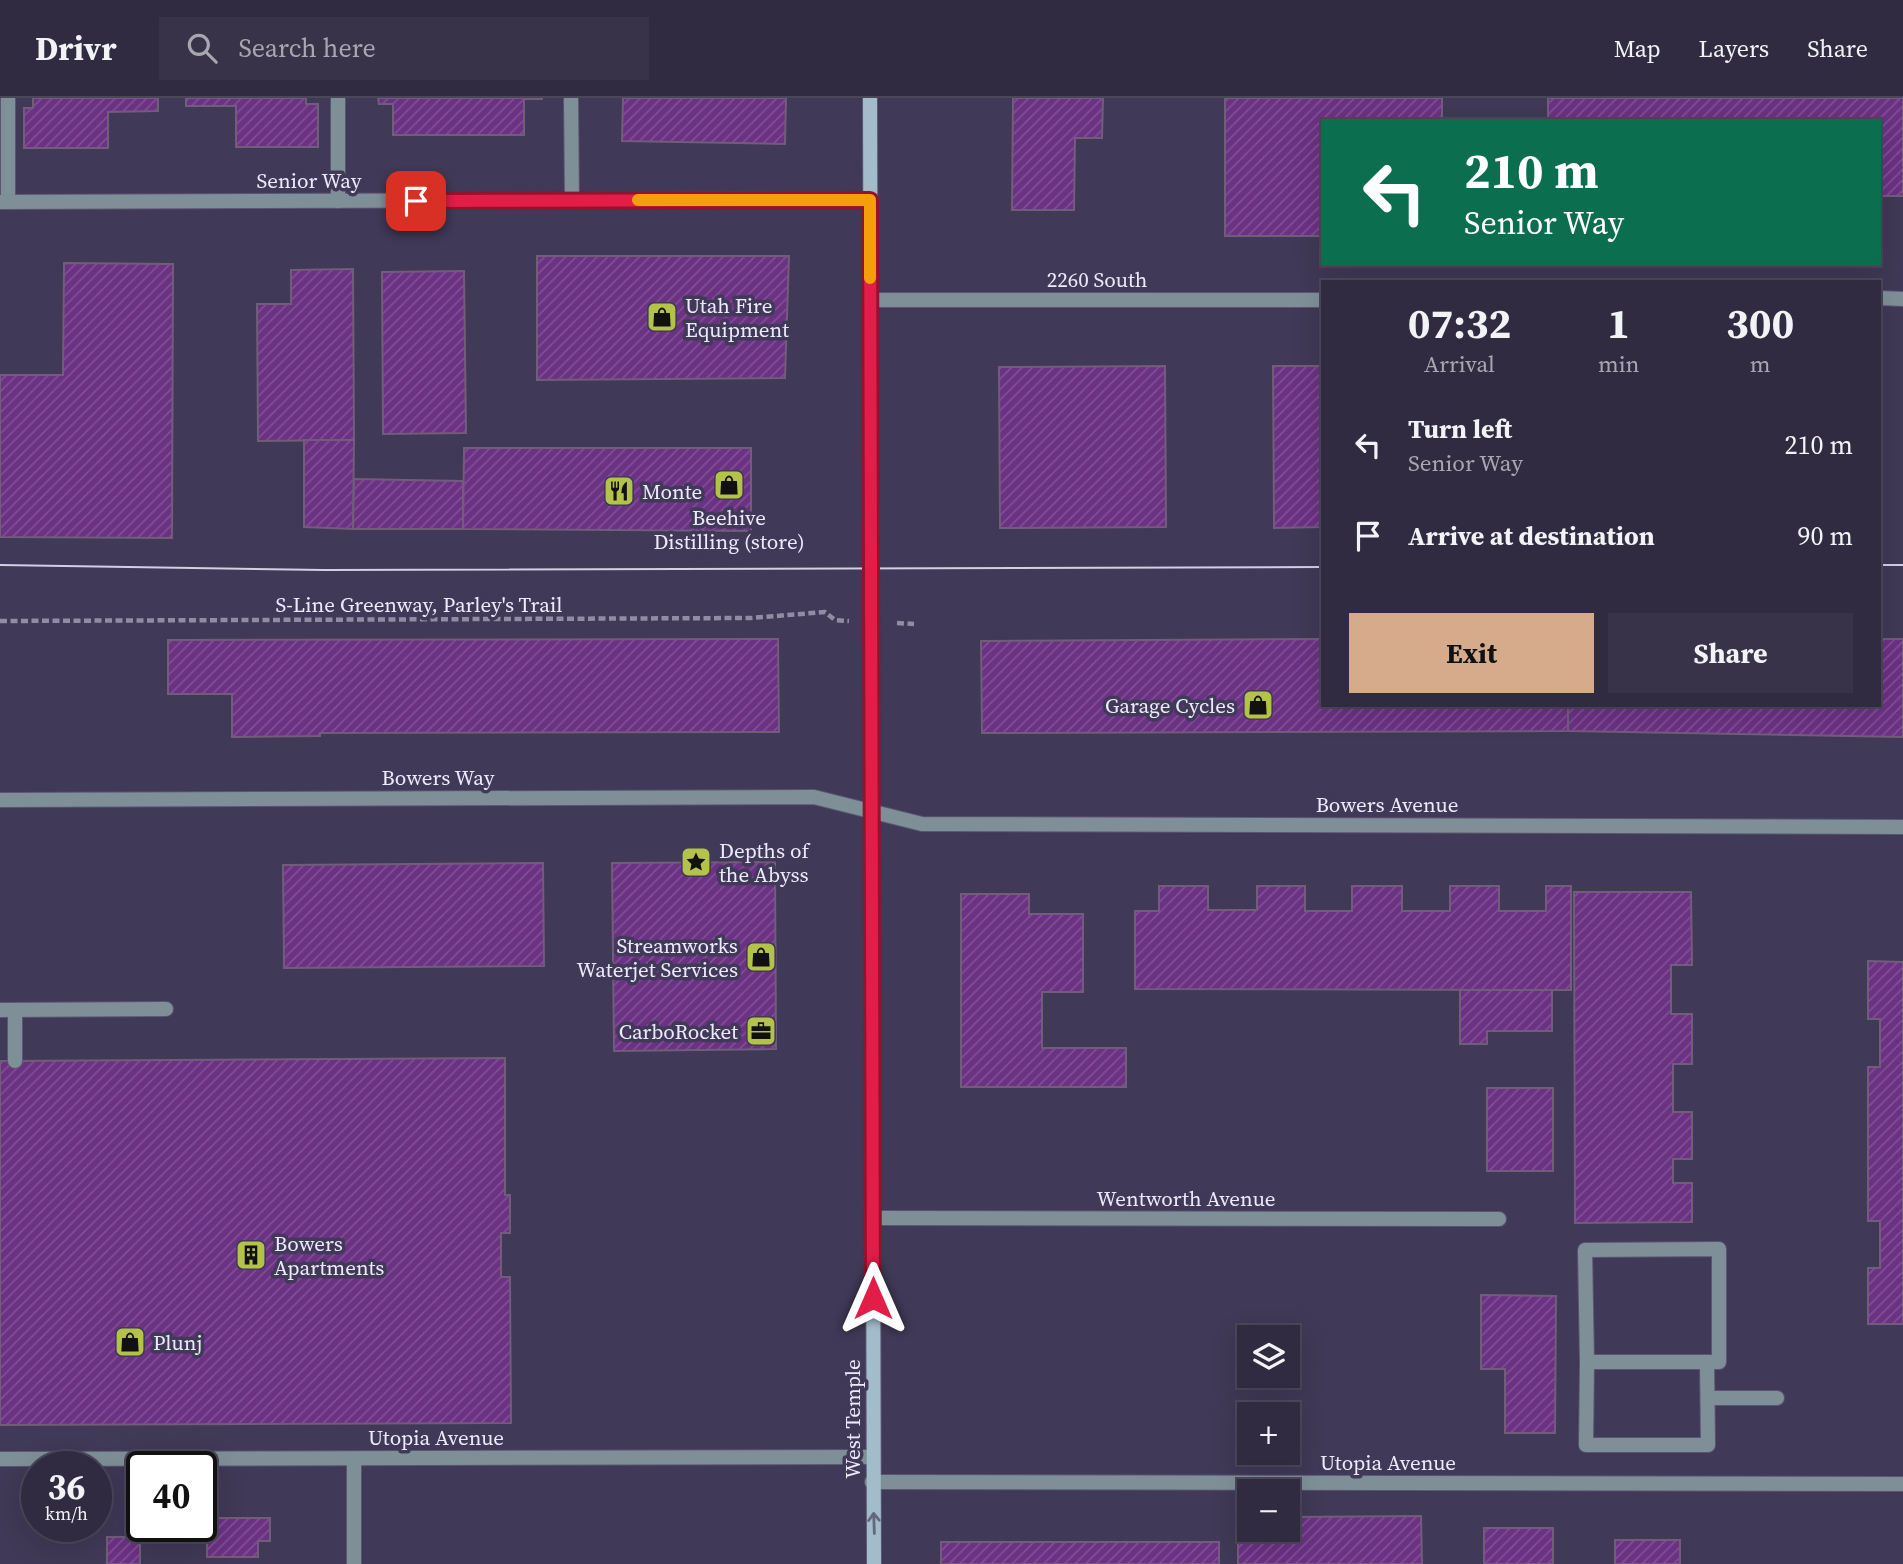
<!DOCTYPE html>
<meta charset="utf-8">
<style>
body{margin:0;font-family:"Source Serif 4",serif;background:#383348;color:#f1f3f6;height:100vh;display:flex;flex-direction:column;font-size:26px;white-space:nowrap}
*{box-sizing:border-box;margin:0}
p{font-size:23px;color:#a8a7b1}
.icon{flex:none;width:38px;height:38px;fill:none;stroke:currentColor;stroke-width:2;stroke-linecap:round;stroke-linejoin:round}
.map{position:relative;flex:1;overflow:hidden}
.side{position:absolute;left:1321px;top:182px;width:560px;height:427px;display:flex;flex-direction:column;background:#302b41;border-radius:0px;box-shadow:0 7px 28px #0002,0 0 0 2px #4b475a}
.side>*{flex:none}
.hud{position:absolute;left:1321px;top:21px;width:560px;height:147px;border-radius:0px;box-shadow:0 7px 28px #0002,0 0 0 2px #4b475a;background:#0b6e4f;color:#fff;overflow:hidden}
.buttons{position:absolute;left:1237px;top:1227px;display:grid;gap:14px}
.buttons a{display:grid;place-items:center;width:63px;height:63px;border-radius:0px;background:#302b41;box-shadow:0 7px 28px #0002,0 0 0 2px #4b475a;font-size:35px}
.speed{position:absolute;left:21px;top:1353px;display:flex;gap:14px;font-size:35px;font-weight:700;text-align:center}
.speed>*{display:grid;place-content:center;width:91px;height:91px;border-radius:50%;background:#302b41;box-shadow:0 7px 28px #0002,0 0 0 2px #4b475a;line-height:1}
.speed small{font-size:18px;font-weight:400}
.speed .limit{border:4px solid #111;border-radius:10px;background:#fff;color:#111}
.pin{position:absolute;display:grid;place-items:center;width:60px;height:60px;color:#fff;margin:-30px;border-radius:14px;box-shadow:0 4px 10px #0006}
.me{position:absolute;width:77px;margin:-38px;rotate:0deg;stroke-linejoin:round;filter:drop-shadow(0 0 5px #0008)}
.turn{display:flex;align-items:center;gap:24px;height:147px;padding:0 28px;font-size:32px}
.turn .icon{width:91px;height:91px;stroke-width:2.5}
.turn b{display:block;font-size:49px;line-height:60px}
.eta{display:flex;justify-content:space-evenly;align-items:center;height:119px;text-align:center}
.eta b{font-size:42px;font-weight:700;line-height:49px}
.primary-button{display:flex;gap:14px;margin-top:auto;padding:14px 28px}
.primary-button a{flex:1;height:80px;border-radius:0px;background:#d6ab8b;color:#111;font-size:28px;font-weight:700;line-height:80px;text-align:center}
.primary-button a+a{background:#383348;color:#f1f3f6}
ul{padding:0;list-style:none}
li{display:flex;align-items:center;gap:21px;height:91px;padding:0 28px}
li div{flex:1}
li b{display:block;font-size:26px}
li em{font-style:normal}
header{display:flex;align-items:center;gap:42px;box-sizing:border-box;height:98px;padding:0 35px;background:#302b41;border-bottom:2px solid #4b475a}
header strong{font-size:33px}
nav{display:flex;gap:38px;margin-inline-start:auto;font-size:24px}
.search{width:490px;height:63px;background:#383348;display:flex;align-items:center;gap:18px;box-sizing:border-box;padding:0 24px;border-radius:0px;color:#a8a7b1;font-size:26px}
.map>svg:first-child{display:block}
.building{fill:url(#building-hatch);stroke:#715d7a;stroke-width:2}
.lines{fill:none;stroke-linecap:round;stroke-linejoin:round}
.lane-casing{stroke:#5c5572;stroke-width:16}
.street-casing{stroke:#5c5572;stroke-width:16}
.secondary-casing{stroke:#5c5572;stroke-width:16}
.path{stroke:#918ba4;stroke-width:4.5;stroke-dasharray:7 3.5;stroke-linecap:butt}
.lane{stroke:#7f8f98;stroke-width:14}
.street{stroke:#7f8f98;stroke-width:14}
.secondary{stroke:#a3bccb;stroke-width:14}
.tram{stroke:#d3cfe4;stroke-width:2}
.oneway{stroke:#636780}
.route-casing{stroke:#92132f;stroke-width:18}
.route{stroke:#e11d48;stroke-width:12}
.slow{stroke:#f59e0b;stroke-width:12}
.labels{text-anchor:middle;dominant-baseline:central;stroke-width:7;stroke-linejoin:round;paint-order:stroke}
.street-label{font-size:21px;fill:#edeafd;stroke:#403957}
.poi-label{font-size:21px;fill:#edeafd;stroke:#403957;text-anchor:start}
</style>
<header>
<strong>Drivr</strong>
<div class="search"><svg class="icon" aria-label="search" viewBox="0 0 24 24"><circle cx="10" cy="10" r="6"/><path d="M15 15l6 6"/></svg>Search here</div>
<nav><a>Map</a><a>Layers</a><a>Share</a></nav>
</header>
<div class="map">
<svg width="1903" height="1466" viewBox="0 0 1903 1466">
<defs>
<pattern id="building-hatch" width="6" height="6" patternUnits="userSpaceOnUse" patternTransform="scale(1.75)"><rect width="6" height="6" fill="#6b3183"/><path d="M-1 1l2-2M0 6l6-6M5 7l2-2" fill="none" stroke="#804f95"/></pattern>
</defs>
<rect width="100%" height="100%" fill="#403957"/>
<g class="building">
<polygon points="33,0 158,0 158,13 108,14 108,50 24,50 24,10 33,10"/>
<polygon points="186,0 306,0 306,6 318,6 318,49 236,49 236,8 186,8"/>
<polygon points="378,0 542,0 542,1 524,1 524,37 393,37 393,6 379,6"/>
<polygon points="623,0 786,0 785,46 622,43"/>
<polygon points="1013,0 1103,0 1102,40 1075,40 1074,112 1012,112"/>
<polygon points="1225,0 1442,0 1442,23 1323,23 1323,138 1225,138"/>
<polygon points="1548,0 1903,0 1903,98 1880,98 1880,23 1548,23"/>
<polygon points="537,158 789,158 785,280 537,282"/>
<polygon points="64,165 173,166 172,440 0,439 0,277 63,277"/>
<polygon points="353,171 354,342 258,343 257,206 291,206 291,172"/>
<polygon points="464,173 466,335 383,336 382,174"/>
<polygon points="1165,268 1166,429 1000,430 999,269"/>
<polygon points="1273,268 1323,268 1323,429 1274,430"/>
<polygon points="304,342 354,342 353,431 304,429"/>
<polygon points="464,350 751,350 751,433 463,431"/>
<polygon points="354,381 463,383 463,431 353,431"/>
<polygon points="778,541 779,634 320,635 320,638 232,639 232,596 168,596 168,542"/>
<polygon points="1323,541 1323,607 1568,607 1568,633 982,635 981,543"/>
<polygon points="1880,541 1903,541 1903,639 1568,633 1568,607 1880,607"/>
<polygon points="775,764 776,951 614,953 612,765"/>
<polygon points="543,765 544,868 284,870 283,767"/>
<polygon points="1159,788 1208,788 1208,812 1257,812 1257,788 1305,788 1305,813 1352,813 1352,788 1402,788 1402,813 1450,813 1450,788 1499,788 1499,813 1546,813 1546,788 1571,788 1571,892 1135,891 1135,813 1159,813"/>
<polygon points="1574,794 1691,794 1692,867 1671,867 1671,916 1692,916 1692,966 1673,966 1673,1014 1692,1014 1692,1061 1673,1061 1673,1085 1692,1085 1692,1124 1575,1125"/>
<polygon points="961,796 1029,796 1029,816 1083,816 1083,894 1042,894 1042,950 1126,950 1126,989 961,989"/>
<polygon points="1868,863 1903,864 1903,1226 1868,1226 1868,1170 1880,1170 1880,1123 1868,1123 1868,969 1880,969 1880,921 1868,921"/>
<polygon points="1460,892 1552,892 1552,933 1487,933 1487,946 1460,946"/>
<polygon points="505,960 505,1097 510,1097 510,1135 501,1135 501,1179 510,1179 511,1325 0,1327 0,963"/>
<rect x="1487" y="990" width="66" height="83"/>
<polygon points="1481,1197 1556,1198 1555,1335 1505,1335 1505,1271 1481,1271"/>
<polygon points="1421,1418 1422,1466 1238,1466 1238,1419 1250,1419 1250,1432 1288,1432 1288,1419"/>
<polygon points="207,1420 270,1420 270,1443 258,1443 258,1459 207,1459"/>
<rect x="1484" y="1430" width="69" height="36"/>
<rect x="107" y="1439" width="33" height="27"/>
<rect x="1615" y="1442" width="65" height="24"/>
<rect x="941" y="1444" width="278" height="22"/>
</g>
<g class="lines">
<g class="lane-casing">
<g id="lane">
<polyline points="571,0 572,103"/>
<polyline points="338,103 338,0"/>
<polyline points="8,104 8,0"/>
<polyline points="1880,200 1903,201"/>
<polyline points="0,912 166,911"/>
<polyline points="15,912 15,963"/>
<polyline points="1587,1264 1585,1152 1719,1151 1719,1264 1587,1264 1586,1347 1708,1347 1707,1264"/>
<polyline points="1708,1300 1777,1300"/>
</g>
</g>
<g class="street-casing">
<g id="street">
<polyline points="0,104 870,101"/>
<polyline points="870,202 1323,202"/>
<polyline points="0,702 814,699 922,726 1903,729"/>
<polyline points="872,1120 1499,1121"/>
<polyline points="0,1361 873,1359"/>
<polyline points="872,1384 1903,1386"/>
<polyline points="354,1466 354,1361"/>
</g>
</g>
<g class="secondary-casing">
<polyline id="secondary" points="870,0 874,1466"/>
</g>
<g class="path">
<polyline points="0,523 751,520 825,514 835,522 849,523"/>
<polyline points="897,525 914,526"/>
</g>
<use href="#lane" class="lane"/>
<use href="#street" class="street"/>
<use href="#secondary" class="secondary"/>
<g class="tram">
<polyline points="0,467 324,472 1323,469"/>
<polyline points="1880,467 1903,467"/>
</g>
</g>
<defs><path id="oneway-shaft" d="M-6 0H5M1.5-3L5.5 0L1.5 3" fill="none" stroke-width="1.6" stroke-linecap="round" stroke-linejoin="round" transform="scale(1.75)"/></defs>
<use class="oneway" href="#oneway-shaft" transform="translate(874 1425) rotate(-92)"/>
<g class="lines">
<g class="route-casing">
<polyline id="route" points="416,103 870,102 873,1200"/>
</g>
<use href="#route" class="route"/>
<polyline class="slow" points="638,102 870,102 870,180"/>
</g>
<defs>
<g id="shop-square" transform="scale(1.575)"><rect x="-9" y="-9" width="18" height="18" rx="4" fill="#b5c249" stroke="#403957"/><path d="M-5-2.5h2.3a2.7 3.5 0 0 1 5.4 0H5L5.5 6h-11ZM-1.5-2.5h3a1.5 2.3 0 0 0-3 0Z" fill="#111"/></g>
<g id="restaurant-square" transform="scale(1.575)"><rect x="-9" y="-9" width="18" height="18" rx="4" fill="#b5c249" stroke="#403957"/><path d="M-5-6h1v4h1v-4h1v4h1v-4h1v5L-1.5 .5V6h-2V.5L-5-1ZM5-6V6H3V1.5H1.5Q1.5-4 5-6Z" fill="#111"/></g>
<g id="sight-square" transform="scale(1.575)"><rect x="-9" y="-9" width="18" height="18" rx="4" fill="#b5c249" stroke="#403957"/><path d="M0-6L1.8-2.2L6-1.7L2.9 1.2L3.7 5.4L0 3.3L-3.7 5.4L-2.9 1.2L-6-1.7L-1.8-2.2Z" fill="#111"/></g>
<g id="office-square" transform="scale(1.575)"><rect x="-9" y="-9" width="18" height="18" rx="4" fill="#b5c249" stroke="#403957"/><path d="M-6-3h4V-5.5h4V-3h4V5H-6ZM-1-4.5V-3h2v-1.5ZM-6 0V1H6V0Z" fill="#111"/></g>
<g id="building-square" transform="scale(1.575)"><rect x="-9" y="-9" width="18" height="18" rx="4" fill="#b5c249" stroke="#403957"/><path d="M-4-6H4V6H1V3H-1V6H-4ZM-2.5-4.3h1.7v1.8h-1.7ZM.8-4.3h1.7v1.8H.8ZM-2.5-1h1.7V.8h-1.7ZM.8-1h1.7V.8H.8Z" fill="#111"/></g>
</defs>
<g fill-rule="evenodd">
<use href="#shop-square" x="662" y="219"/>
<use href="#shop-square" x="729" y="387"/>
<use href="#restaurant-square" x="619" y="393"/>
<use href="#shop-square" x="1258" y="607"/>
<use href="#sight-square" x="696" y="764"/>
<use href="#shop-square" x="761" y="859"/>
<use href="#office-square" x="761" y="933"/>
<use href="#building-square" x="251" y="1157"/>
<use href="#shop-square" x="130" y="1244"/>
</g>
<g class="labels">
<g class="street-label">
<text x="309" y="82">Senior Way</text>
<text x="1097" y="181">2260 South</text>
<text x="419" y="506">S-Line Greenway, Parley's Trail</text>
<text x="438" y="679">Bowers Way</text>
<text x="1387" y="706">Bowers Avenue</text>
<text x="1186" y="1100">Wentworth Avenue</text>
<text transform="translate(852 1321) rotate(-90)">West Temple</text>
<text x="436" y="1339">Utopia Avenue</text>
<text x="1388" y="1364">Utopia Avenue</text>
</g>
<g class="poi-label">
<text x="685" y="207">Utah Fire<tspan x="685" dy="24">Equipment</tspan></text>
<text x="642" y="393">Monte</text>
<text x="729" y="419" text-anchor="middle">Beehive<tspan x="729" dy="24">Distilling (store)</tspan></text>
<text x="1235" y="607" text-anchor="end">Garage Cycles</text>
<text x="719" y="752">Depths of<tspan x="719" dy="24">the Abyss</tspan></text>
<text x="738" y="847" text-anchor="end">Streamworks<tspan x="738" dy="24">Waterjet Services</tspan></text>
<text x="738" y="933" text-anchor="end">CarboRocket</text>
<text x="274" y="1145">Bowers<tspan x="274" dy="24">Apartments</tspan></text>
<text x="153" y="1244">Plunj</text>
</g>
</g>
</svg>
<div class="buttons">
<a><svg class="icon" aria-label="layers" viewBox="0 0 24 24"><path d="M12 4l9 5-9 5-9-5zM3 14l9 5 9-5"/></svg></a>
<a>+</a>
<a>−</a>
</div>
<div class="speed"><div>36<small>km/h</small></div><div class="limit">40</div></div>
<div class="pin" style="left:416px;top:103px;background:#d93025"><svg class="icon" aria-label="arrive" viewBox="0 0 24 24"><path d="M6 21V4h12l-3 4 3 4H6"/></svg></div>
<svg class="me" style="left:873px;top:1200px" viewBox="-20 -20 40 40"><path d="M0-17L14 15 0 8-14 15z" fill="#e11d48" stroke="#fff" stroke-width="4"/></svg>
<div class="hud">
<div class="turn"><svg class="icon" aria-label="left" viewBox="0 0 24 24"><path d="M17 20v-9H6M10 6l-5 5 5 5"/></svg><div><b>210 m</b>Senior Way</div></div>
</div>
<section class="side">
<div class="eta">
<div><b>07:32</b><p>Arrival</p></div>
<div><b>1</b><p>min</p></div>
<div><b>300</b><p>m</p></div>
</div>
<ul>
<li><svg class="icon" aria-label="left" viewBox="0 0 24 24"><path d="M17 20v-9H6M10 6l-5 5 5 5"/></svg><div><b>Turn left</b><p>Senior Way</p></div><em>210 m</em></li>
<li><svg class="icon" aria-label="arrive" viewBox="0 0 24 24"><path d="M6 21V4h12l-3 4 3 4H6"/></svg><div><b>Arrive at destination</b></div><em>90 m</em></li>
</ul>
<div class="primary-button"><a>Exit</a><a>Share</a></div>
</section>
</div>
